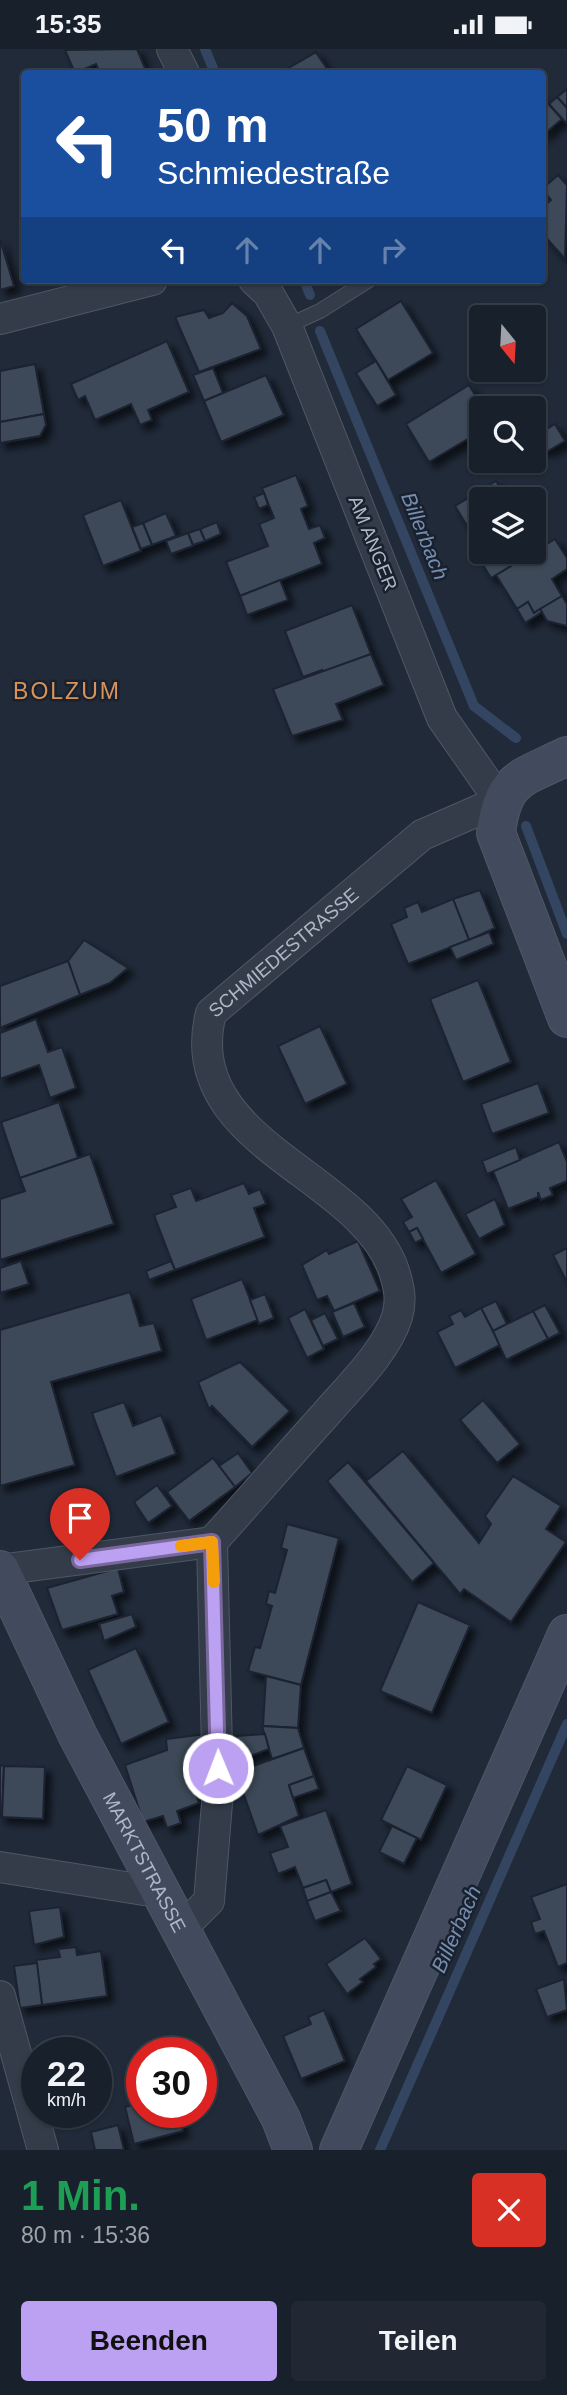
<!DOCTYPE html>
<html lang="de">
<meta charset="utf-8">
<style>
body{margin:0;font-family:Arial,sans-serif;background:#212833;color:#f1f3f6;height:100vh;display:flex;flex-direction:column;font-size:26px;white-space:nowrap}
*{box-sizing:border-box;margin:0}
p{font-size:23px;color:#9fa3a9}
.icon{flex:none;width:38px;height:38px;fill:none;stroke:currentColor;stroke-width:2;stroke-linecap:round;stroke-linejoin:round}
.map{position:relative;height:2101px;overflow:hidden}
.side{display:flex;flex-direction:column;background:#18202b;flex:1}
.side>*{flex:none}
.hud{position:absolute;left:21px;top:21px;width:525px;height:214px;border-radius:7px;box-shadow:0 2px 5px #0004,0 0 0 2px #363e47;background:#1a4fa0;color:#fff;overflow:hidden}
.needle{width:46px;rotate:162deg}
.controls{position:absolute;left:469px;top:256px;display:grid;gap:14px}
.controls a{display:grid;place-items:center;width:77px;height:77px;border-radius:7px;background:#18202b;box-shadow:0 2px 5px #0004,0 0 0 2px #363e47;font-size:35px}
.speed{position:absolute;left:21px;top:1988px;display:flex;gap:14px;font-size:35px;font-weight:700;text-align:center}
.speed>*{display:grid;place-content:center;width:91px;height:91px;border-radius:50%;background:#18202b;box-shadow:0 2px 5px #0004,0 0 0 2px #363e47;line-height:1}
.speed small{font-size:18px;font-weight:400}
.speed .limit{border:10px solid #d22;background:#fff;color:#111}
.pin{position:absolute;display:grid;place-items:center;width:60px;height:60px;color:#fff;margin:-72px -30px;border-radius:50% 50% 50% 0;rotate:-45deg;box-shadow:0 0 7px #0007}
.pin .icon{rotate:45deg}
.me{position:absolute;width:77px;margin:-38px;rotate:359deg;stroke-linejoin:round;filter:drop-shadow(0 0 5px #0008)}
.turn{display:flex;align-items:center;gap:24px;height:147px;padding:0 21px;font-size:32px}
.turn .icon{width:91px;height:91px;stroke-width:2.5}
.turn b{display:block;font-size:49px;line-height:60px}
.lanes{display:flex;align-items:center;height:66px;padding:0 21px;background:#0003;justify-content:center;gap:35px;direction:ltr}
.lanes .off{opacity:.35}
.round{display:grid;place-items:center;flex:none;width:74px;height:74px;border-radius:7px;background:#212833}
.headline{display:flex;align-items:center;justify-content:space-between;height:119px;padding:0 21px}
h1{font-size:42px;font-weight:700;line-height:52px;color:#1e9e55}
.cta{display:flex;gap:14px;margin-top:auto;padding:14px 21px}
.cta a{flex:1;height:80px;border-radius:7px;background:#bca0f2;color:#111;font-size:28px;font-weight:700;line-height:80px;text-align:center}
.cta a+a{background:#212833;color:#f1f3f6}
.status{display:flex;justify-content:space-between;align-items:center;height:49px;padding:0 35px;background:#18202b;direction:ltr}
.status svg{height:19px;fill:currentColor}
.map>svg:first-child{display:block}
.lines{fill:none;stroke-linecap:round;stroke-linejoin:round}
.stream{stroke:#344561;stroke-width:10}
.building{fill:#3c4859;stroke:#1c2330;stroke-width:2;filter:url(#shadow)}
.lane-casing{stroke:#4f5764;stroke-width:16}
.street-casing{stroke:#4f5764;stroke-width:32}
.secondary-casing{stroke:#4f5764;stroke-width:40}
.lane{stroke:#343c4a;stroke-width:14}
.street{stroke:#343c4a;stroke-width:30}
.secondary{stroke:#424b5d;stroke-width:38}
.route-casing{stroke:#7a689d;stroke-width:18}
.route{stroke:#bca0f2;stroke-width:12}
.slow{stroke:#f59e0b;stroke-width:12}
.labels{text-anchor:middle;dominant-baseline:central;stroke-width:5;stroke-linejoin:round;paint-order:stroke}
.street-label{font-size:19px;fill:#afb7c6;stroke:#1a212e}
.water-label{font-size:21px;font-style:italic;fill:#768daf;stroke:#1a212e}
.quarter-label{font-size:23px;letter-spacing:2px;fill:#d6945a;stroke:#1a212e}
</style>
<div class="status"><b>15:35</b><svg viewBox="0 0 49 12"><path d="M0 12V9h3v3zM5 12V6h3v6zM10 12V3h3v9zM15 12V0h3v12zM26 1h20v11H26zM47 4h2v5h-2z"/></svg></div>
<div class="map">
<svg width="567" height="2101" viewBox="0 0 567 2101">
<defs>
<filter id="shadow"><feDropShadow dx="6" dy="6" stdDeviation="3.5" flood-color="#0009"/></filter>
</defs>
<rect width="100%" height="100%" fill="#202a39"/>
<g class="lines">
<g class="stream">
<polyline points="205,0 215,24"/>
<polyline points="304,231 310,246"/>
<polyline points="320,282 474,657 516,689"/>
<polyline points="526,777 567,885"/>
<polyline points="380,2101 567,1675"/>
</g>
</g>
<g class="building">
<polygon points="137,0 147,24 100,24 96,15 75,24 65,1"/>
<polygon points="315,2 330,24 280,24 316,3"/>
<polygon points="567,40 567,59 557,48"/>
<polygon points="542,48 562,70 542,87"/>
<polygon points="557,48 567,59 567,75 549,55"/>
<polygon points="558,126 567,136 565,210 542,184 542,159 551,151 542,140"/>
<polygon points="0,190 14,237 0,241"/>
<polygon points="401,252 433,304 388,331 356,280"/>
<polygon points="232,254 247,267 261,300 199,323 175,268 204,261 209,269 223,264"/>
<polygon points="167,292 189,343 148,361 152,371 140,376 131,355 95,371 85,347 78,351 71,335"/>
<polygon points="376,312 396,346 377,357 356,324"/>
<polygon points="35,315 44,365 0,373 0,322"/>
<polygon points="213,319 223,344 204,352 193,326"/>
<polygon points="266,326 284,366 221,393 204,352"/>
<polygon points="469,336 483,359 481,382 429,413 406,375"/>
<polygon points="44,365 46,376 40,387 0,394 0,373"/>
<polygon points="555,375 565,392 548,402 545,398 534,405 534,388"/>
<polygon points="296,426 308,457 301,460 309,480 320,476 325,489 314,494 322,515 240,547 226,513 268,497 259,475 274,469 262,439"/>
<polygon points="496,432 507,450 481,450 481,491 477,493 455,457"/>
<polygon points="264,444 268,456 259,460 254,448"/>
<polygon points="121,451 141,502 103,517 83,466"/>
<polygon points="166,464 176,487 152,496 143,474"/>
<polygon points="217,473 221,485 205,492 200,480"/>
<polygon points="143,474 152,496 141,500 132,478"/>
<polygon points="200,480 205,492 193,496 188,484"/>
<polygon points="188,484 193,497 171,505 166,492"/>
<polygon points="555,490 567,509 567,520 552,530 562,547 534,564 528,553 517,560 496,526"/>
<polygon points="494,502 515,502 521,511 491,529 480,511"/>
<polygon points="280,531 288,551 247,566 240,547"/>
<polygon points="562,547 567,555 567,577 547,572 540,560"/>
<polygon points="528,553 534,564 540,560 542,563 525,574 517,560"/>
<polygon points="352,556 371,605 323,624 322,621 303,628 285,582"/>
<polygon points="371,605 384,636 336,655 343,671 292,687 273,640"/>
<polygon points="480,841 495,879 469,891 453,850"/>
<polygon points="453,850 469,891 408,915 391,875 407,868 404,859 418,853 422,863"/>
<polygon points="489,883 494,895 456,911 450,898"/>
<polygon points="84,891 128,919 110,934 80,946 68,912"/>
<polygon points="68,912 80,946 0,979 0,937"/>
<polygon points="478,931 511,1013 463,1033 430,950"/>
<polygon points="36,970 48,1003 62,998 76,1039 50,1049 39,1016 0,1030 0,984"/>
<polygon points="320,977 347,1035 305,1055 278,997"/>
<polygon points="538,1034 549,1064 492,1085 481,1055"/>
<polygon points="59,1053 78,1109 20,1129 1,1073"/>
<polygon points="559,1093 567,1113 567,1132 550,1139 553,1146 541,1151 538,1143 538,1148 508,1160 493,1122"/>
<polygon points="516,1098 520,1111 487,1125 482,1112"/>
<polygon points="90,1105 114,1175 0,1211 0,1150 25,1142 20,1129"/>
<polygon points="436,1131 476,1205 441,1224 417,1179 409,1183 403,1173 412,1168 401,1150"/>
<polygon points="244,1134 249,1145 260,1140 266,1155 254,1159 265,1188 175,1221 154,1166 176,1158 171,1146 191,1139 196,1152"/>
<polygon points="495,1150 505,1176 479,1190 465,1165"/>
<polygon points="417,1179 423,1190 415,1194 409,1183"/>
<polygon points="358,1192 380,1242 334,1262 327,1247 317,1251 302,1216 327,1201 329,1205"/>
<polygon points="567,1199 567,1233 553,1206"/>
<polygon points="21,1212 29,1235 0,1244 0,1219"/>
<polygon points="171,1212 175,1221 149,1231 146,1222"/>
<polygon points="242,1230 258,1271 206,1291 191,1250"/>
<polygon points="130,1243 140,1277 154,1274 162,1302 51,1333 75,1416 0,1437 0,1281"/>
<polygon points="265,1245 274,1269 259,1275 250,1251"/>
<polygon points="496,1252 507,1275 493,1282 481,1259"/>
<polygon points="354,1254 365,1278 343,1288 332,1263"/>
<polygon points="545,1256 560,1284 548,1290 533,1262"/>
<polygon points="481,1259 500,1296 455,1319 437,1283 453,1275 449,1267 461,1261 465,1268"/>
<polygon points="305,1260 324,1300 307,1309 288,1269"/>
<polygon points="533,1262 548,1290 506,1311 493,1282"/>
<polygon points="325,1264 338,1290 323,1297 311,1271"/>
<polygon points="240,1313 290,1362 252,1398 212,1357 209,1360 198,1333"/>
<polygon points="483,1351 520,1395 497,1414 460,1371"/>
<polygon points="124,1353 133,1377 161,1366 176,1405 116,1428 92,1364"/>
<polygon points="403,1402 479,1494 491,1475 485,1467 513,1427 561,1457 546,1480 566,1493 511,1573 464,1540 460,1545 366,1432"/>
<polygon points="238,1404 252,1424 235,1438 219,1417"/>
<polygon points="213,1409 235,1438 189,1472 167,1443"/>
<polygon points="348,1413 434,1514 412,1533 327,1432"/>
<polygon points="157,1436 172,1457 148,1474 134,1453"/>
<polygon points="287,1475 339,1489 301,1636 248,1622 255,1598 260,1599 272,1557 266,1555 269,1542 275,1544 287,1501 281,1499"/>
<polygon points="118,1519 124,1543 112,1547 118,1565 62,1581 47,1539"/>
<polygon points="418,1553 470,1576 432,1664 380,1642"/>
<polygon points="132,1565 136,1578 104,1592 99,1575"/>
<polygon points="136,1599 169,1673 121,1695 88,1621"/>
<polygon points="266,1627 301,1636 298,1679 263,1677"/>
<polygon points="262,1677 298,1679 304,1699 272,1710"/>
<polygon points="206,1685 208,1697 200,1698 205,1730 192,1734 199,1754 177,1762 181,1774 167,1779 163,1767 143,1773 125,1716 167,1701 166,1690"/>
<polygon points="265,1685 269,1700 237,1712 237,1687"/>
<polygon points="304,1699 314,1727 289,1736 299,1767 258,1786 236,1723"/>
<polygon points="0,1716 4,1717 2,1768 0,1768"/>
<polygon points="4,1717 45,1718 43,1770 2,1768"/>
<polygon points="407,1717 447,1736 421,1791 381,1771"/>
<polygon points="314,1727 319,1740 293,1749 289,1736"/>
<polygon points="326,1761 352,1835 331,1843 326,1831 303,1839 295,1818 278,1825 270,1804 288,1798 280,1777"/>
<polygon points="392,1777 417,1789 404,1815 379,1803"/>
<polygon points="326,1831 331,1843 307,1852 303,1839"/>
<polygon points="567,1835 567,1914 558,1918 544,1882 535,1885 531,1873 540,1870 531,1848"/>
<polygon points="331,1843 341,1862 315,1872 307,1852"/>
<polygon points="60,1858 64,1888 34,1896 29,1862"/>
<polygon points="365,1889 381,1910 374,1915 376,1918 360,1930 363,1933 347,1945 326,1915"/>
<polygon points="76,1898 77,1906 101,1902 107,1947 42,1956 36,1911 60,1908 58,1900"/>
<polygon points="37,1914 42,1956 20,1959 14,1917"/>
<polygon points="564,1930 567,1961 547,1968 536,1940"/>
<polygon points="324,1961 345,2012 301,2030 283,1987 311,1975 308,1968"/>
<polygon points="142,2053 142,2063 178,2063 183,2082 134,2095 125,2058"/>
<polygon points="118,2076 124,2101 95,2101 91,2083"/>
</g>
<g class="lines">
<g class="lane-casing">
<polyline id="lane" points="287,277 320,262 369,231"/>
</g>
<g class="street-casing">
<g id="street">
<polyline points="172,0 184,24"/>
<polyline points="0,270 152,231"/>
<path id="s1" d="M 0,1521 L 212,1493 C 250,1451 287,1408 325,1366 C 349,1338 386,1303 397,1268 C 402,1251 399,1238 394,1222 C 360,1123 178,1095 211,964 L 422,786 L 500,752 L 442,669 L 287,277 L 268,244 L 254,231"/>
<polyline points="0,1818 144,1841 156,1833"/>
<polyline points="180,1881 209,1852 218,1742 212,1493"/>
<polyline points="0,1947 43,2101"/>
</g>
</g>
<g class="secondary-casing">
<g id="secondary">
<path d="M 567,707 C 521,730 503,728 496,784 L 567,969"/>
<path id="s2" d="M 0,1521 L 78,1687 L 281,2070 L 293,2101"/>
<polyline points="339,2101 567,1585"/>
</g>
</g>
<use href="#lane" class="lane"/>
<use href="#street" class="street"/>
<use href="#secondary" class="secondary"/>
</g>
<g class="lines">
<g class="route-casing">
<polyline id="route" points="80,1511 212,1493 218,1719"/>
</g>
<use href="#route" class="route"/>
<polyline class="slow" points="181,1497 212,1493 214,1533"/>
</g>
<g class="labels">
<g class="street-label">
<text transform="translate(373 494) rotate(68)">AM ANGER</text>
<text stroke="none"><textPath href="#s1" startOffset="982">SCHMIEDESTRASSE</textPath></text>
<text stroke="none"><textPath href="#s2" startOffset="326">MARKTSTRASSE</textPath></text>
</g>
<g class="water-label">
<text transform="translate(425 487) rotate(68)">Billerbach</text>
<text transform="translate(456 1880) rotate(-66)">Billerbach</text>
</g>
<g class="quarter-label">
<text x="67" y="642">BOLZUM</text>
</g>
</g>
</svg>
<div class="controls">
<a><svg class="needle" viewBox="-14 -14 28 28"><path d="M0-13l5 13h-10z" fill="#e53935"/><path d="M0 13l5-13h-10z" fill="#9fa3a9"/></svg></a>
<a><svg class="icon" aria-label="search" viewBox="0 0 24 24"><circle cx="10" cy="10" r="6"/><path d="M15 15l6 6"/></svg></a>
<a><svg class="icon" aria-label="layers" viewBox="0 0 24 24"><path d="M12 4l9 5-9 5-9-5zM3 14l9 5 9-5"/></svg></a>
</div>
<div class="speed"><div>22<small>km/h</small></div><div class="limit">30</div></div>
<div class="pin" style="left:80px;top:1511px;background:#d93025"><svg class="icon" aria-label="arrive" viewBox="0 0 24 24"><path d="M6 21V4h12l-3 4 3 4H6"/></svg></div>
<svg class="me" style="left:218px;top:1719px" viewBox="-20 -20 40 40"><circle r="17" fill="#bca0f2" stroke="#fff" stroke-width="3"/><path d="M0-11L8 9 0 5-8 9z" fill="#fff"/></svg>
<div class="hud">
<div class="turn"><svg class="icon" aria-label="left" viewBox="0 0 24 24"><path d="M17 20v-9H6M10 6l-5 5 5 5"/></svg><div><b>50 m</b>Schmiedestraße</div></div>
<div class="lanes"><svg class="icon" aria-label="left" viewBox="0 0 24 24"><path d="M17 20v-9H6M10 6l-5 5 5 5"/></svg><svg class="icon off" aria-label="ahead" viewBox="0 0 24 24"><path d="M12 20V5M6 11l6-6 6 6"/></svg><svg class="icon off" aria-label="ahead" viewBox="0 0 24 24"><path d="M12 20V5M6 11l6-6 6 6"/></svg><svg class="icon off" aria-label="right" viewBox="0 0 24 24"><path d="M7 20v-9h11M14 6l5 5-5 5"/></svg></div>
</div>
</div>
<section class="side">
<div class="headline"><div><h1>1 Min.</h1><p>80 m · 15:36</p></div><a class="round" style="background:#d93025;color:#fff"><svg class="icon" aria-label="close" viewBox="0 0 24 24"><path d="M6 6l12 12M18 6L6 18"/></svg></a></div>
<div class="cta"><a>Beenden</a><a>Teilen</a></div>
</section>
